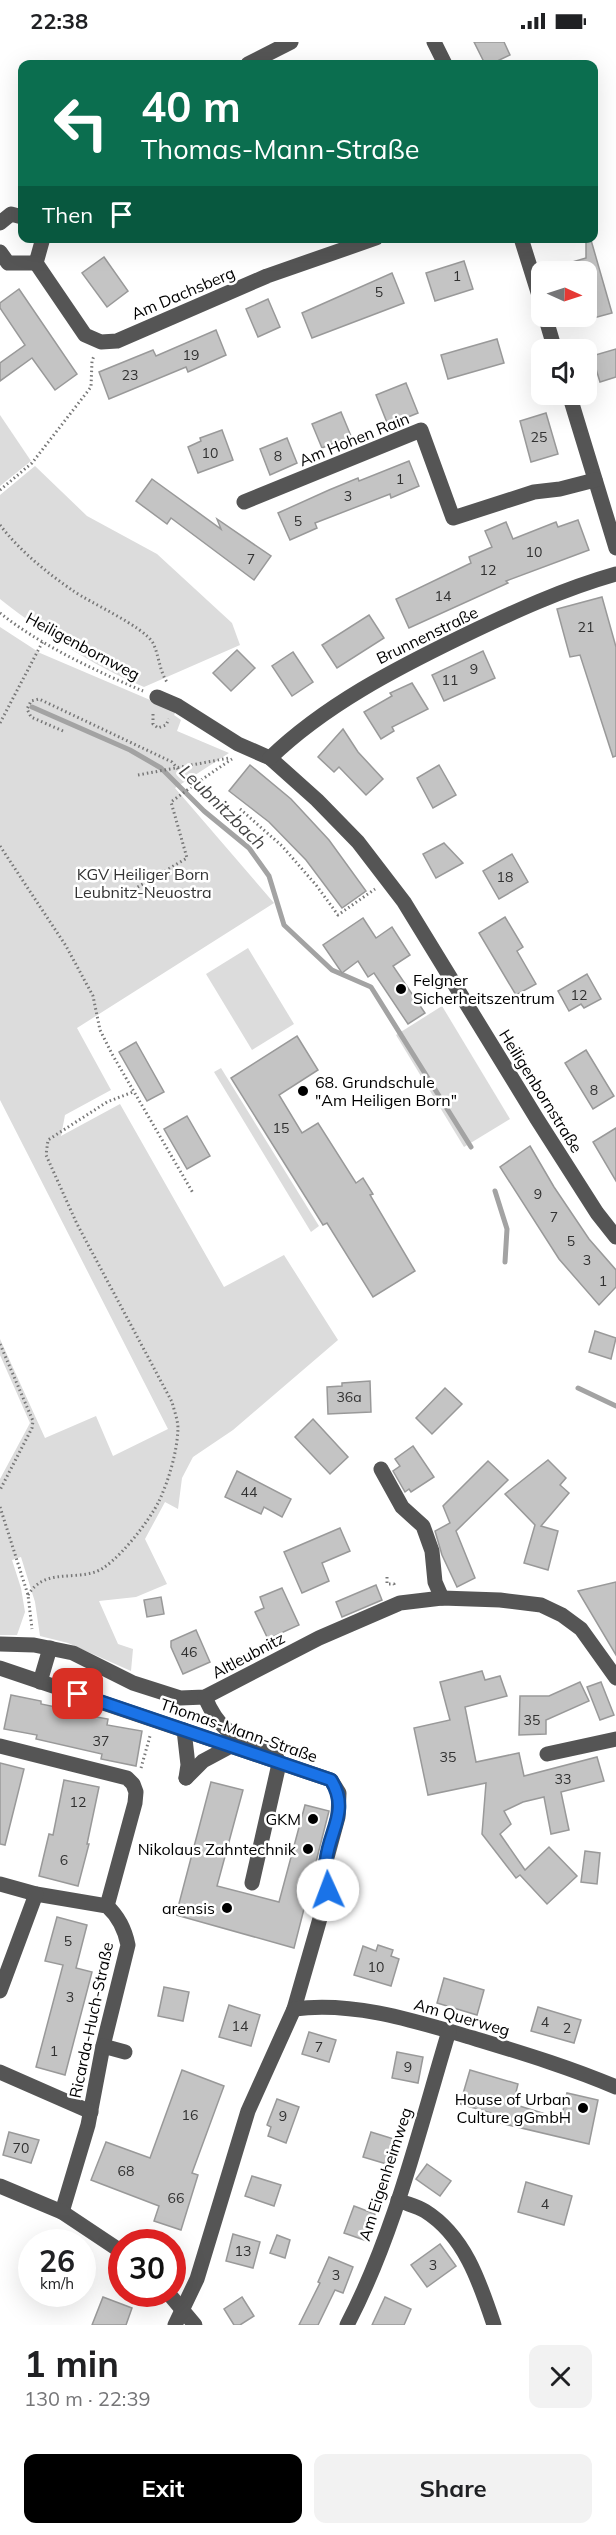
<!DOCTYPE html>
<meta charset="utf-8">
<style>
body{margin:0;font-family:Mulish,sans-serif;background:#f2f2f2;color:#202124;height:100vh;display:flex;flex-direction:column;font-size:22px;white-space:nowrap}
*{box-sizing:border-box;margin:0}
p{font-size:20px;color:#757577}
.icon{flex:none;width:33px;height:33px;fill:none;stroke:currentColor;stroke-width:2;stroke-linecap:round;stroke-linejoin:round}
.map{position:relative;height:2283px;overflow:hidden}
.panel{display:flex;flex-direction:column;background:#fff;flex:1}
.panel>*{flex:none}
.hud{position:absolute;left:18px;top:18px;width:580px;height:183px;border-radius:12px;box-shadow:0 6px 24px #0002;background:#0b6e4f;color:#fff;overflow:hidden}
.needle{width:39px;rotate:93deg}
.fabs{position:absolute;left:531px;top:219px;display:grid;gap:12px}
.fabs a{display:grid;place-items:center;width:66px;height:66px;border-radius:12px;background:#fff;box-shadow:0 6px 24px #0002;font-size:30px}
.speed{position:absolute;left:18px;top:2187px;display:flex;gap:12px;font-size:30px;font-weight:700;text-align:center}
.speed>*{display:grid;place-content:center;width:78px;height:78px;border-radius:50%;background:#fff;box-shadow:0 6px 24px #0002;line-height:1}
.speed small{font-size:15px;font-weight:400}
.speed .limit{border:9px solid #d22;background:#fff;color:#111}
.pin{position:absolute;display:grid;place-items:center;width:51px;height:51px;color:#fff;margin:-26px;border-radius:12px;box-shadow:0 3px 9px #0006}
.me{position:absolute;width:66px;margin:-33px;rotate:358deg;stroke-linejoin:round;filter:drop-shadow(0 0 4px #0008)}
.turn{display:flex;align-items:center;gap:21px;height:126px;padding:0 24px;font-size:27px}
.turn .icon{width:78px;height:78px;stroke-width:2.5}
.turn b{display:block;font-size:42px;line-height:51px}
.then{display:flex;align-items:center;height:57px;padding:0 24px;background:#0003;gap:12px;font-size:22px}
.round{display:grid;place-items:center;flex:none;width:63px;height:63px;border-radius:12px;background:#f2f2f2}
.headline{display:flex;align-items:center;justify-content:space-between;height:102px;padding:0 24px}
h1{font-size:36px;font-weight:700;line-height:45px}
.primary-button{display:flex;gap:12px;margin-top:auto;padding:12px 24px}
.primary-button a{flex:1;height:69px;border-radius:12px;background:#000;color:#fff;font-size:24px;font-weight:700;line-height:69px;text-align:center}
.primary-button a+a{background:#f2f2f2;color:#202124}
.status{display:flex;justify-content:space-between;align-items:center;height:42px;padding:0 30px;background:#fff;direction:ltr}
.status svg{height:16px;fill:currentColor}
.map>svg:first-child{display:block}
.green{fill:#dcdcdc}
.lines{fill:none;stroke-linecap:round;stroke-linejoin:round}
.stream{stroke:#a3a3a3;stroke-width:5}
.building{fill:#c4c4c4;stroke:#999;stroke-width:1.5}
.path{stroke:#777;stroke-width:3;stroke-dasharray:1.5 3;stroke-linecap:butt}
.minor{stroke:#555;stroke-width:15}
.route-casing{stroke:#114b97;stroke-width:15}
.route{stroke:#1a73e8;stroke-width:10}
.poi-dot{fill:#000;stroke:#fff;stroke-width:2}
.labels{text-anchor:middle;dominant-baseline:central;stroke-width:5;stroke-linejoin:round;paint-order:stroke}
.number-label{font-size:14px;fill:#313131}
.street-label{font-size:16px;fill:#000;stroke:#fff}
.park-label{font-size:16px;fill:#333;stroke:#fff}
.poi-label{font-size:16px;fill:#000;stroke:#fff;text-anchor:end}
.water-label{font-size:18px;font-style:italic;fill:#444;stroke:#fff}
</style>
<div class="status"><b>22:38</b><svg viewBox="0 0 49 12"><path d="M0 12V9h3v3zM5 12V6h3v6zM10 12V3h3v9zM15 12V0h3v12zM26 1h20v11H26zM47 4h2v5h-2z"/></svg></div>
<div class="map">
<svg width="616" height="2283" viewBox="0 0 616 2283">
<rect width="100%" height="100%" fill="#fff"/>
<g class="green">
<polygon points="0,373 31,419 0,444"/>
<path d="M 35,424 L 87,474 L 157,512 L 232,581 L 240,603 L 144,645 C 90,622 46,593 0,557 L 0,453 Z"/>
<polygon points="0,585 40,611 176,669 174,673 181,678 177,689 229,711 175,746 274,861 77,986 111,1048 65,1073 61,1094 120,1062 224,1245 284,1213 338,1298 233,1388 193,1415 182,1436 178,1467 165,1460 145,1497 167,1542 136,1555 99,1559 118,1602 133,1607 131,1629 68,1601 40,1594 35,1560 21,1515 12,1518 21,1546 25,1570 17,1593 0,1593 0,1437 30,1381 0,1313 0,1297 45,1396 96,1374 113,1414 168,1387 0,1058"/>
<polygon points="248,906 294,982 252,1008 206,932"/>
<polygon points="442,964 510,1077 464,1105 396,993"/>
<polygon points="221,1026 319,1184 311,1190 214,1030"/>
</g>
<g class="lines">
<g class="stream">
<polyline points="32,665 130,708 161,726 204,769 249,806 269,834 284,883 332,928 371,945 471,1105"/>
<polyline points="495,1149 507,1187 505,1220"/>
<polyline points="578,1346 616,1364"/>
</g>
</g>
<g class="building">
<polygon points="474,0 504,0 510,13 491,22 485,22"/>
<polygon points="586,198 591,198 612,271 586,278 586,230 555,230 555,225 586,216"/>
<polygon points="104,215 128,249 107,265 82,231"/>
<polygon points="464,219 473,247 435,259 426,231"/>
<polygon points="392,231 404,261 312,296 302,271"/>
<polygon points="19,247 77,332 55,348 32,316 0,339 0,321 25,303 0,266 0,261"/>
<polygon points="268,257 280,285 258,295 246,267"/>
<polygon points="216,288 226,313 188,330 186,325 109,357 99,330 153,308 156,314"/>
<polygon points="497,297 504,321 448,337 441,313"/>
<polygon points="616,307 616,335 600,340 592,314"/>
<polygon points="406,341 418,371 388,383 376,353"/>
<polygon points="341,370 351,394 322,406 312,382"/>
<polygon points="546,371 558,412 531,420 520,379"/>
<polygon points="222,388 233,418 198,431 188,405 201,399 200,396"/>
<polygon points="287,396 297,421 270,433 260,407"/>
<polygon points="409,419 419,444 391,456 390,452 315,481 317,486 290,498 278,471 329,448 358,436 359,439"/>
<polygon points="152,437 221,487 217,477 271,514 254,538 171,476 167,482 136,459"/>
<polygon points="578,478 589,508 506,539 508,541 409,586 396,557 471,521 469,515 492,505 485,489 506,480 513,497 556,480 558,485"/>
<polygon points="602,555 616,605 616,714 613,715 580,613 570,615 557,567"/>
<polygon points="369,573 384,596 337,626 322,603"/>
<polygon points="237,608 255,626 231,649 213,631"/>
<polygon points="483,609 495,636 444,659 432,633"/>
<polygon points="293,610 313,640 292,654 272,624"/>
<polygon points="412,641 428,667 392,685 394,689 381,697 364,670 392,654 390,651"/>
<polygon points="343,687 358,710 383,737 366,753 339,725 334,730 318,715"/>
<polygon points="250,723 291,757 329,798 366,849 342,866 306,818 269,780 229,749"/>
<polygon points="439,723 456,753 433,766 417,736"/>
<polygon points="444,801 463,821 436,836 423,812"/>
<polygon points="512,812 528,840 499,857 483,829"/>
<polygon points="505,875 523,905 517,909 536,942 516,953 479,891"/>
<polygon points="363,876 376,896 392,885 410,913 393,924 425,971 408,982 374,931 368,935 358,919 342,931 323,903"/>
<polygon points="587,932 601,957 584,966 581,962 569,969 558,949"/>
<polygon points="297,994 318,1028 279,1053 302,1091 318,1081 356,1141 363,1136 373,1152 370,1153 415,1229 373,1255 327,1181 323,1183 231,1036"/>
<polygon points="136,1000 164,1050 147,1059 119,1010"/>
<polygon points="586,1008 614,1054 593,1067 565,1021"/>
<polygon points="187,1074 210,1114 187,1127 164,1087"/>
<polygon points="616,1086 616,1139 593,1100"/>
<polygon points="530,1104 554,1145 589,1197 616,1228 616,1245 599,1263 559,1217 500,1125"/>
<polygon points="595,1289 616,1296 611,1317 589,1310"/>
<polygon points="370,1339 371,1370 328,1372 327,1345 342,1344 342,1341"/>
<polygon points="445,1346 462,1362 432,1392 416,1376"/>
<polygon points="313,1377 348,1415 330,1432 295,1395"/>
<polygon points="413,1404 434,1435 411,1450 409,1447 405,1450 393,1429 400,1424 395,1417"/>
<polygon points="548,1418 566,1436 560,1443 569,1451 541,1484 558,1489 548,1528 524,1521 535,1483 505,1452"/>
<polygon points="488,1419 508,1438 456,1489 475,1536 457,1545 442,1513 435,1489 450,1481 443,1464"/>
<polygon points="237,1429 291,1457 282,1475 264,1465 261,1472 225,1455"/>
<polygon points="340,1486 350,1509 322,1521 329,1539 302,1551 284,1510"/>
<polygon points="616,1540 616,1613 578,1549"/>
<polygon points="376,1543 382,1558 342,1575 336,1560"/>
<polygon points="282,1546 299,1583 268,1597 255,1570 264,1566 260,1555"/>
<polygon points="161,1555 164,1572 147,1575 144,1558"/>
<polygon points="196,1588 210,1620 183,1632 171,1605 171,1599"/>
<polygon points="482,1629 485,1638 500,1634 507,1654 465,1665 476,1720 519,1711 524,1734 597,1715 604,1739 561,1750 569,1788 551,1792 544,1755 523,1760 504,1769 511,1782 500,1792 525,1828 549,1805 577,1834 547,1862 520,1833 516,1836 482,1792 486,1741 428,1753 414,1686 450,1678 440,1640"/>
<polygon points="580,1640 589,1659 546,1678 546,1692 519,1693 520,1654 549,1654"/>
<polygon points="601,1640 614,1673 600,1678 587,1645"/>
<polygon points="11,1653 41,1659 41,1662 75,1669 75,1671 108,1677 107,1683 142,1689 136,1724 101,1717 102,1712 36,1697 37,1693 4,1687"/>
<polygon points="0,1721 24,1727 5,1803 0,1802"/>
<polygon points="64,1738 99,1745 87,1802 89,1802 78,1844 39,1834 49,1792 53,1793"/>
<polygon points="211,1740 243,1748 217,1844 279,1860 305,1763 329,1769 294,1906 176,1873"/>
<polygon points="585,1809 600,1811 597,1842 581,1840"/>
<polygon points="57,1875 87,1883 76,1926 92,1930 65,2033 36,2025 63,1923 45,1919"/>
<polygon points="378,1903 393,1908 391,1914 399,1917 391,1944 354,1933 363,1904 376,1909"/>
<polygon points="444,1936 484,1948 477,1973 437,1961"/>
<polygon points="164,1945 189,1950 183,1979 158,1974"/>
<polygon points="229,1963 260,1973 251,2004 219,1995"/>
<polygon points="538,1965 581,1978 574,2001 531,1989"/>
<polygon points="309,1990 336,1998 329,2020 302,2012"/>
<polygon points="397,2010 423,2015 418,2041 392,2036"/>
<polygon points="182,2028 224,2044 192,2131 198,2133 181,2188 154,2179 159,2164 91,2138 106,2100 150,2116"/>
<polygon points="470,2028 518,2042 513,2062 552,2074 553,2071 562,2073 567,2051 598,2058 589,2102 500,2081 502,2074 460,2062"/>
<polygon points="277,2057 299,2065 286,2101 268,2094 271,2085 267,2083"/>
<polygon points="9,2090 39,2098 31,2121 3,2113"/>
<polygon points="371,2090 397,2098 390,2123 363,2115"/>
<polygon points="427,2122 451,2139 440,2154 416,2137"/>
<polygon points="252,2134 281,2143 274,2164 245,2154"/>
<polygon points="526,2140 572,2154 564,2183 518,2170"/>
<polygon points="354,2164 375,2172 367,2199 344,2191"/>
<polygon points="233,2192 260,2200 253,2226 226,2219"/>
<polygon points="277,2193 290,2198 285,2216 270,2211"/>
<polygon points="440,2202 456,2224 427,2245 411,2223"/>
<polygon points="329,2215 353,2225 343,2251 335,2248 318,2283 299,2283 320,2241 318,2240"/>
<polygon points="103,2255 132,2266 126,2283 92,2283"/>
<polygon points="242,2255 254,2274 240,2283 234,2283 224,2267"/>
<polygon points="385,2255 411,2267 404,2283 372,2283"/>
</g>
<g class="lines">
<g class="path">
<polyline points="0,448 32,421 91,345 92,319 94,314"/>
<path d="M 0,483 C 20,509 46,530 72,548 C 90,561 143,584 153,601 C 159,613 159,628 167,640"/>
<path d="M 0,571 C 40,603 96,629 143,649"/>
<polyline points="153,672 153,682 158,686 166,683 169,677"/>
<polyline points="0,681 43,599"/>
<polyline points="63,689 31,675 27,667 31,659 39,657 172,720 178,727"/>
<polyline points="138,733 229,716"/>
<polyline points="240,767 282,804 316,843 338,873 375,847"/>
<polyline points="0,804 66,904 93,954 100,988 112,1012 193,1151"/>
<path d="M 126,852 L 187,816 L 171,760 C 191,745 211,731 232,717"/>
<polyline points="0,1302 33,1379 32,1386 0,1448"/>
<polyline points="0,1465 28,1553 32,1587"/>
<polyline points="387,1535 387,1542 394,1542 395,1545"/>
<path d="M 28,1553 C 44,1527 70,1538 95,1530 C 115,1524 150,1478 159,1459 C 169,1438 177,1410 178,1387 C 178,1378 174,1368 172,1360 L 77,1182 L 46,1113 L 48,1098 L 107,1060 L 133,1050"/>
<polyline points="141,1726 150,1694"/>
</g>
<g class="minor">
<polyline points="434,0 445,22"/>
<polyline points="248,22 291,0"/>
<polyline points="0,181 11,172 22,175"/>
<polyline points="43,196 36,221 85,293 101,300 117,299 267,234 376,196"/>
<polyline points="521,196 542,263"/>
<polyline points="0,210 8,221 36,221"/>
<polyline points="545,274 555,308"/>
<polyline points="569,352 616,506"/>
<polyline points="244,460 421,388 453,476 534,450 560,447 595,438"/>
<polyline points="157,655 178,664 238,702 270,716 317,758 358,800 404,860 537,1077 597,1171 616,1195"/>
<path d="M 270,716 C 325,663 395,627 463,594 C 513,570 563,547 616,532"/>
<polyline points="381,1427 402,1465 423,1484 432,1509 435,1540 442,1556"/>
<polyline points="0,1602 34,1603 73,1611 133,1641 180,1656 205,1655 319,1596 400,1561 442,1556 500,1558 541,1563 562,1573 581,1587 616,1636"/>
<polyline points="0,1626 331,1738 339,1751 338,1775 326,1819 328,1848 317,1887 294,1967 248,2069 197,2237 175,2283"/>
<polyline points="40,1640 50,1606"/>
<path d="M 205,1655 C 221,1694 237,1694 274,1708 L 279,1722 L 252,1841"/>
<polyline points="184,1688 188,1723 186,1736"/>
<polyline points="0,1704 127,1736 133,1742 136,1750 135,1761 107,1864"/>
<polyline points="547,1712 616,1697"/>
<polyline points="186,1736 203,1719 231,1704"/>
<path d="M 0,1842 L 36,1852 L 107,1864 C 119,1875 125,1888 128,1903 L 103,2004 L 88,2083 L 62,2170"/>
<polyline points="0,1949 36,1852"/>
<path d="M 294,1967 C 354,1959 415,1979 473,1996 C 522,2011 569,2025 616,2045"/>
<polyline points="103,2004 125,2010"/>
<polyline points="0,2030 91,2070"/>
<polyline points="0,2144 62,2170 122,2210"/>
<path d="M 398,2158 C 407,2162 417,2164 425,2169 C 465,2194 480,2241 494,2283"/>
<polyline points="169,2252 195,2283"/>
<path d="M 347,2283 C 395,2191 419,2088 449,1989"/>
</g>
</g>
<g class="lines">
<g class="route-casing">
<path id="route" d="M 78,1652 L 331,1738 C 350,1769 329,1788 326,1819 C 325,1828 327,1839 328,1848"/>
</g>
<use href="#route" class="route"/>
</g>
<g class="poi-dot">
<circle cx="401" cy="947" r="6"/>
<circle cx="303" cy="1049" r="6"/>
<circle cx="313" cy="1777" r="6"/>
<circle cx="308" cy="1807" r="6"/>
<circle cx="227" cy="1866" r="6"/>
<circle cx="583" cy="2066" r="6"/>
</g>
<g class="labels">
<g class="number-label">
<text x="457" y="234">1</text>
<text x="379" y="250">5</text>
<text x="191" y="313">19</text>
<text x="130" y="333">23</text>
<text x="539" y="395">25</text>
<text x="210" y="411">10</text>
<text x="278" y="414">8</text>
<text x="400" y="437">1</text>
<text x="348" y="454">3</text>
<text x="298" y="479">5</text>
<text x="534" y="510">10</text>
<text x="251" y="517">7</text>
<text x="488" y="528">12</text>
<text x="443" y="554">14</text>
<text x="586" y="585">21</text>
<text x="474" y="627">9</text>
<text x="450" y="638">11</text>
<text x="505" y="835">18</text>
<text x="579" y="953">12</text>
<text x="594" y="1048">8</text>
<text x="281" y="1086">15</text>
<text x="538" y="1152">9</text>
<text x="554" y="1175">7</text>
<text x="571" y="1199">5</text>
<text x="587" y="1218">3</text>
<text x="603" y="1239">1</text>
<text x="349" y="1355">36a</text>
<text x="249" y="1450">44</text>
<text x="189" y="1610">46</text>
<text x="532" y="1678">35</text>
<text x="101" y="1699">37</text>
<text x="448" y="1715">35</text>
<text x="563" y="1737">33</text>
<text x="78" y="1760">12</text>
<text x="64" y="1818">6</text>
<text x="68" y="1899">5</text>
<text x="376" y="1925">10</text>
<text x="70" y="1955">3</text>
<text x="545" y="1980">4</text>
<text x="240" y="1984">14</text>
<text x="567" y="1986">2</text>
<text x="319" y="2005">7</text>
<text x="54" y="2009">1</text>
<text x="408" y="2025">9</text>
<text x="190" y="2073">16</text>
<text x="283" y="2074">9</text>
<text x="21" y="2106">70</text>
<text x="126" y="2129">68</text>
<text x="176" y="2156">66</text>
<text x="545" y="2162">4</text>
<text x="243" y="2209">13</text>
<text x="433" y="2223">3</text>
<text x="336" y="2233">3</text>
</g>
<g class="street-label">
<text transform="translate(183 251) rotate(-23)">Am Dachsberg</text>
<text transform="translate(354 397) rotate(-22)">Am Hohen Rain</text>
<text transform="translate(427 593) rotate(-26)">Brunnenstraße</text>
<text transform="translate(83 604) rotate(28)">Heiligenbornweg</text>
<text transform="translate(541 1049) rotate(58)">Heiligenbornstraße</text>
<text transform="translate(248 1613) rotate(-28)">Altleubnitz</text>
<text transform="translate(239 1688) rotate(19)">Thomas-Mann-Straße</text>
<text transform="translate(462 1975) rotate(16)">Am Querweg</text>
<text transform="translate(91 1978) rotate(-78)">Ricarda-Huch-Straße</text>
<text transform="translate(385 2132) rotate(-72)">Am Eigenheimweg</text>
</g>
<g class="park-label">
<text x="143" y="832">KGV Heiliger Born<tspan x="143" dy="18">Leubnitz-Neuostra</tspan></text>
</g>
<g class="poi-label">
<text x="413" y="938" text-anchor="start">Felgner<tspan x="413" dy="18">Sicherheitszentrum</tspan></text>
<text x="315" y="1040" text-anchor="start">68. Grundschule<tspan x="315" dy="18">"Am Heiligen Born"</tspan></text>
<text x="301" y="1777">GKM</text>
<text x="296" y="1807">Nikolaus Zahntechnik</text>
<text x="215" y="1866">arensis</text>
<text x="571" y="2057">House of Urban<tspan x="571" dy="18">Culture gGmbH</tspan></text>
</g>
<g class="water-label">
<text transform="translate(223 765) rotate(44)">Leubnitzbach</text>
</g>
</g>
</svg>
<div class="fabs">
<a><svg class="needle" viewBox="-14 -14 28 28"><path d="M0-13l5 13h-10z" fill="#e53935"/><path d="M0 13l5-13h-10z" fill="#757577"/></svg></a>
<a><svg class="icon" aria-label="sound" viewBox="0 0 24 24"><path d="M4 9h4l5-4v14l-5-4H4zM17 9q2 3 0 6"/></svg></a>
</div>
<div class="speed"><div>26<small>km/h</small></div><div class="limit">30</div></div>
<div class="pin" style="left:78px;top:1652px;background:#d93025"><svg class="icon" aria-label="arrive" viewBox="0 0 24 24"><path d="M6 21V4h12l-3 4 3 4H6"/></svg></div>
<svg class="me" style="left:328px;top:1848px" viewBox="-20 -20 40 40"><circle r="19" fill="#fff"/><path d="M0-13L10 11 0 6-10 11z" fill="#1a73e8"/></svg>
<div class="hud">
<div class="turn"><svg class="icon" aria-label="left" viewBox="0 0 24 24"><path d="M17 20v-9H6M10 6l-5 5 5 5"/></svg><div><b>40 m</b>Thomas-Mann-Straße</div></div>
<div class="then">Then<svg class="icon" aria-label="arrive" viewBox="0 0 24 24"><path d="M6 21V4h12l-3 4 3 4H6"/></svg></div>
</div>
</div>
<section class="panel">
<div class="headline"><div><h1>1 min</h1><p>130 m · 22:39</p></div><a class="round"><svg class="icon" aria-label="close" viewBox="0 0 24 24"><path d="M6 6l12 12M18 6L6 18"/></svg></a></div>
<div class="primary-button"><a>Exit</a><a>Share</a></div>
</section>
